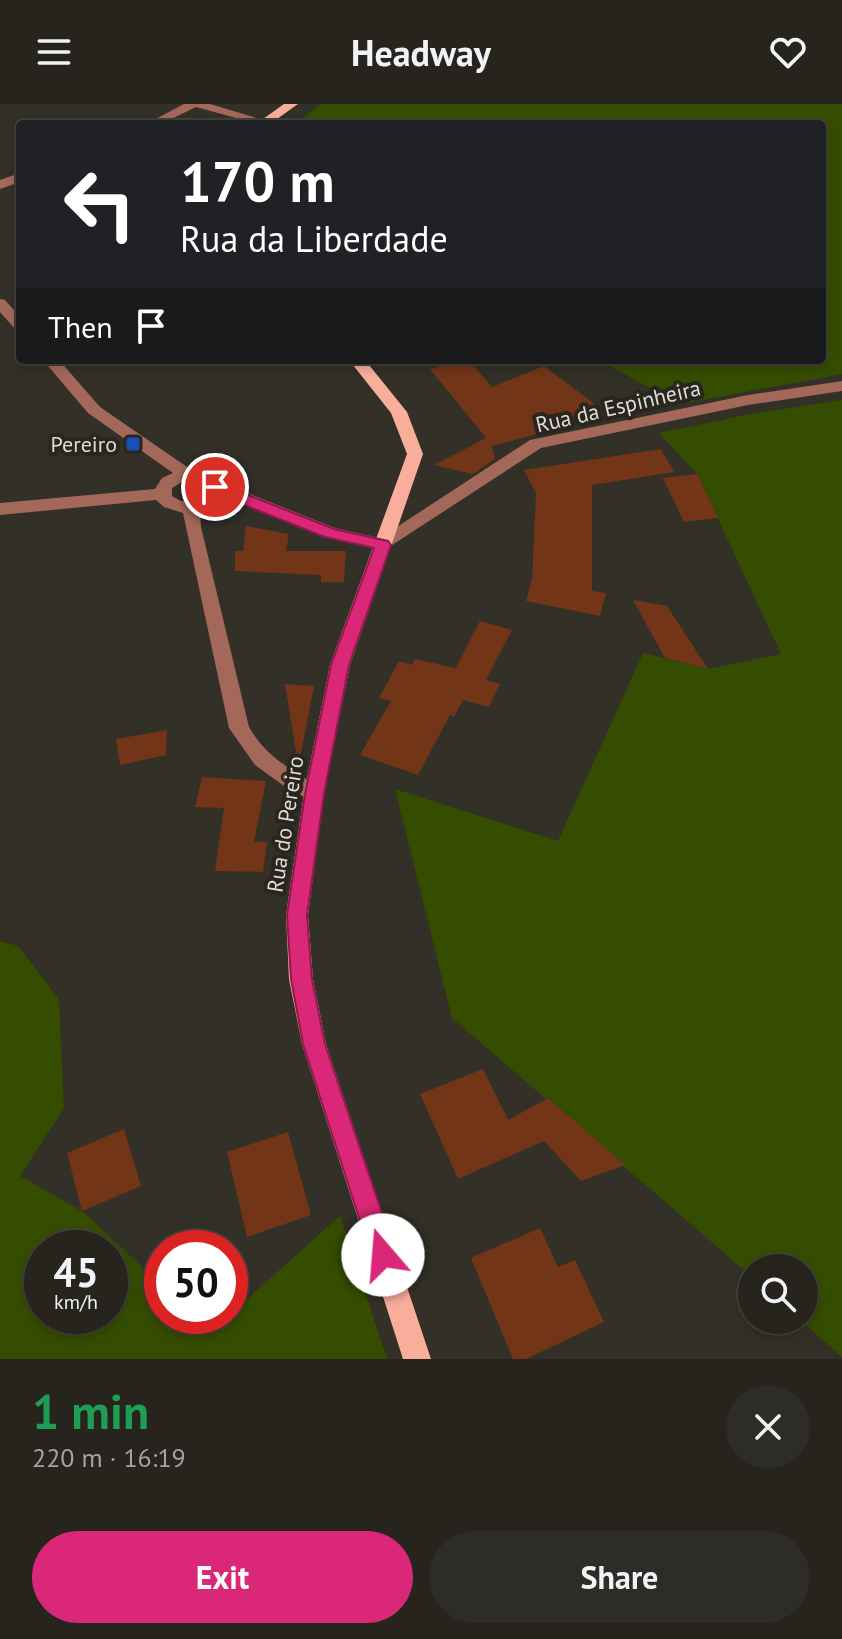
<!DOCTYPE html>
<meta charset="utf-8">
<style>
body{margin:0;font-family:"PT Sans",sans-serif;background:#2e2c26;color:#f1f3f6;height:100vh;display:flex;flex-direction:column;font-size:30px;white-space:nowrap}
*{box-sizing:border-box;margin:0}
p{font-size:26px;color:#a4a4a4}
.icon{flex:none;width:44px;height:44px;fill:none;stroke:currentColor;stroke-width:2;stroke-linecap:round;stroke-linejoin:round}
.map{position:relative;height:1255px;overflow:hidden}
.sheet{display:flex;flex-direction:column;background:#26241d;flex:1}
.sheet>*{flex:none}
.hud{position:absolute;left:16px;top:16px;width:810px;height:244px;border-radius:8px;box-shadow:0 4px 12px #0003,0 0 0 2px #42413b;background:#202124;color:#fff;overflow:hidden}
.fabs{position:absolute;left:738px;top:1150px;display:grid;gap:16px}
.fabs a{display:grid;place-items:center;width:80px;height:80px;border-radius:50%;background:#26241d;box-shadow:0 4px 12px #0003,0 0 0 2px #42413b;font-size:40px}
.speed{position:absolute;left:24px;top:1126px;display:flex;gap:16px;font-size:40px;font-weight:700;text-align:center}
.speed>*{display:grid;place-content:center;width:104px;height:104px;border-radius:50%;background:#26241d;box-shadow:0 4px 12px #0003,0 0 0 2px #42413b;line-height:1}
.speed small{font-size:20px;font-weight:400}
.speed .limit{border:12px solid #d22;background:#fff;color:#111}
.pin{position:absolute;display:grid;place-items:center;width:68px;height:68px;color:#fff;margin:-34px;border:4px solid #fff;border-radius:50%;box-shadow:0 2px 8px #0007}
.me{position:absolute;width:88px;margin:-44px;rotate:342deg;stroke-linejoin:round;filter:drop-shadow(0 0 6px #0008)}
.turn{display:flex;align-items:center;gap:28px;height:168px;padding:0 32px;font-size:36px}
.turn .icon{width:104px;height:104px;stroke-width:2.5}
.turn b{display:block;font-size:56px;line-height:68px}
.then{display:flex;align-items:center;height:76px;padding:0 32px;background:#0003;gap:16px;font-size:30px}
.round{display:grid;place-items:center;flex:none;width:84px;height:84px;border-radius:42px;background:#2e2c26}
.summary{display:flex;align-items:center;justify-content:space-between;height:136px;padding:0 32px}
h1{font-size:48px;font-weight:700;line-height:60px;color:#1e9e55}
.cta{display:flex;gap:16px;margin-top:auto;padding:16px 32px}
.cta a{flex:1;height:92px;border-radius:48px;background:#db2777;color:#fff;font-size:32px;font-weight:700;line-height:92px;text-align:center}
.cta a+a{background:#2e2c26;color:#f1f3f6}
header{display:flex;justify-content:space-between;align-items:center;height:104px;padding:0 32px;background:#26241d;font-size:36px;font-weight:700}
.map>svg:first-child{display:block}
.green{fill:#354d00;fill-rule:evenodd}
.building{fill:#723517}
.lines{fill:none;stroke-linecap:round;stroke-linejoin:round}
.minor{fill:#a4685a;fill-rule:evenodd}
.major{fill:#f9ae9c;fill-rule:evenodd}
.route{fill:#db2777;stroke:#8e194d;stroke-width:2}
.transit-dot{fill:#1a4fb4;stroke:#28261e;stroke-width:3}
.labels{text-anchor:middle;dominant-baseline:central;stroke-width:8;stroke-linejoin:round;paint-order:stroke}
.street-label{font-size:22px;fill:#deddd7;stroke:#28261e}
.poi-label{font-size:22px;fill:#deddd7;stroke:#28261e;text-anchor:end}
</style>
<header><svg class="icon" aria-label="menu" viewBox="0 0 24 24"><path d="M4 6h16M4 12h16M4 18h16"/></svg>Headway<svg class="icon" aria-label="heart" viewBox="0 0 24 24"><path d="M12 20l-8-8c-3-5 5-10 8-4 3-6 11-1 8 4z"/></svg></header>
<div class="map">
<svg width="842" height="1255" viewBox="0 0 842 1255">
<rect width="100%" height="100%" fill="#323027"/>
<g class="green">
<polygon points="321,0 842,0 842,270 687,299 673,297 599,256 822,256 822,20 328,20 303,13"/>
<polygon points="842,296 842,1253 800,1216 804,1216 804,1164 752,1164 752,1173 452,914 395,685 558,737 643,549 708,565 781,550 697,370 659,329 750,310"/>
<path d="M 0,837 L 18,842 L 59,895 L 64,1004 L 20,1072 L 82,1107 L 162,1181 L 162,1212 L 196,1212 L 211,1227 L 340,1112 L 387,1255 L 0,1255 ZM 42,1144 L 110,1144 L 110,1212 L 42,1212 Z"/>
</g>
<g class="building">
<polygon points="461,256 469,256 492,283 544,262 600,304 563,320 565,323 492,342 495,355 473,370 434,361 486,334 430,265"/>
<polygon points="661,345 674,368 592,381 592,487 606,489 600,512 526,497 532,475 536,389 524,366"/>
<polygon points="697,370 718,414 684,418 663,374"/>
<polygon points="246,422 289,430 286,447 346,447 344,478 321,478 321,471 235,467 235,447 243,447"/>
<polygon points="633,496 667,502 708,565 665,554"/>
<polygon points="480,517 512,526 486,576 500,580 489,603 463,596 454,613 450,611 418,671 360,651 391,597 379,594 399,557 412,561 415,555 456,564"/>
<polygon points="285,580 314,582 300,654 297,654"/>
<polygon points="167,626 166,651 120,661 116,635"/>
<polygon points="202,673 266,677 254,738 267,738 263,768 215,767 224,704 195,703"/>
<polygon points="483,965 508,1016 548,994 625,1061 581,1077 544,1037 458,1075 420,990"/>
<polygon points="124,1025 141,1082 82,1107 67,1049"/>
<polygon points="288,1028 311,1111 247,1133 227,1048"/>
<polygon points="540,1124 558,1163 575,1156 604,1218 526,1255 513,1255 471,1154"/>
</g>
<g class="lines">
<g class="minor">
<polygon points="184,0 210,0 270,18 258,20 196,3 161,20 146,20"/>
<polygon points="20,69 20,78 0,85 0,76"/>
<polygon points="0,195 5,196 20,213 20,226 15,225 0,208"/>
<path d="M 43,256 L 59,256 L 100,303 L 190,365 L 208,367 L 222,379 L 335,424 L 380,434 L 530,336 L 748,291 L 842,277 L 842,287 L 748,301 L 541,344 L 383,447 L 325,433 L 221,392 L 210,403 L 200,407 L 201,423 L 249,623 C 266,653 293,667 321,684 L 324,690 L 321,696 L 314,698 L 284,682 L 255,661 L 229,624 L 183,409 L 164,403 L 156,396 L 0,411 L 0,399 L 155,385 L 162,374 L 173,369 L 88,309 ZM 187,375 L 198,376 L 205,381 L 206,387 L 193,397 L 181,397 L 172,392 L 172,384 Z"/>
</g>
<g class="major">
<polygon points="284,0 298,0 270,20 256,20"/>
<polygon points="349,256 365,256 407,308 423,350 350,561 324,690 308,811 313,875 326,940 431,1255 403,1255 302,940 289,875 286,811 304,690 330,561 407,350 391,309"/>
</g>
</g>
<polygon class="route" points="215,378 334,425 388,437 391,441 349,561 324,690 307,811 312,875 325,940 396,1151 392,1160 383,1164 375,1160 371,1151 303,940 291,875 287,811 305,690 331,561 374,444 325,433 209,387 207,383"/>
<rect class="transit-dot" x="125" y="332" width="16" height="16" rx="4"/>
<g class="labels">
<g class="street-label">
<text transform="translate(618 302) rotate(-13)">Rua da Espinheira</text>
<text transform="translate(285 720) rotate(-81)">Rua do Pereiro</text>
</g>
<g class="poi-label">
<text x="117" y="340">Pereiro</text>
</g>
</g>
</svg>
<div class="fabs">
<a><svg class="icon" aria-label="search" viewBox="0 0 24 24"><circle cx="10" cy="10" r="6"/><path d="M15 15l6 6"/></svg></a>
</div>
<div class="speed"><div>45<small>km/h</small></div><div class="limit">50</div></div>
<div class="pin" style="left:215px;top:383px;background:#d93025"><svg class="icon" aria-label="arrive" viewBox="0 0 24 24"><path d="M6 21V4h12l-3 4 3 4H6"/></svg></div>
<svg class="me" style="left:383px;top:1151px" viewBox="-20 -20 40 40"><circle r="19" fill="#fff"/><path d="M0-13L10 11 0 6-10 11z" fill="#db2777"/></svg>
<div class="hud">
<div class="turn"><svg class="icon" aria-label="left" viewBox="0 0 24 24"><path d="M17 20v-9H6M10 6l-5 5 5 5"/></svg><div><b>170 m</b>Rua da Liberdade</div></div>
<div class="then">Then<svg class="icon" aria-label="arrive" viewBox="0 0 24 24"><path d="M6 21V4h12l-3 4 3 4H6"/></svg></div>
</div>
</div>
<section class="sheet">
<div class="summary"><div><h1>1 min</h1><p>220 m · 16:19</p></div><a class="round"><svg class="icon" aria-label="close" viewBox="0 0 24 24"><path d="M6 6l12 12M18 6L6 18"/></svg></a></div>
<div class="cta"><a>Exit</a><a>Share</a></div>
</section>
